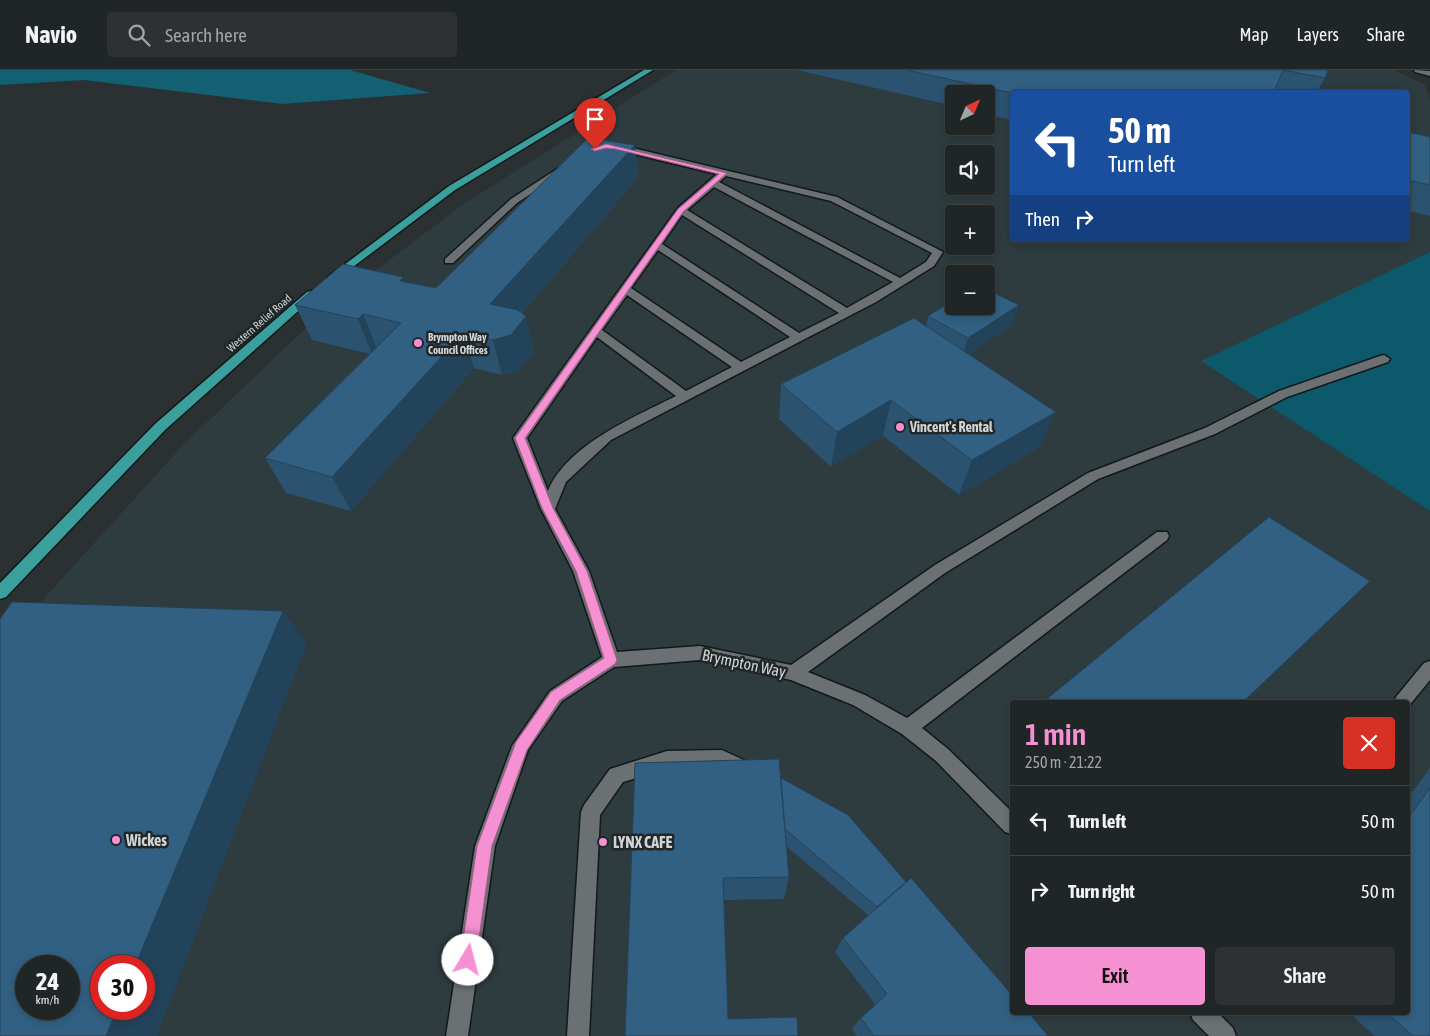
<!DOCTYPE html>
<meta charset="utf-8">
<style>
body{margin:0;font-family:"Asap Condensed",sans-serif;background:#2d3132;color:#f1f3f6;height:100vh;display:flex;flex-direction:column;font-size:19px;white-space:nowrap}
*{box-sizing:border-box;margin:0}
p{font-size:16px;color:#a2a5a7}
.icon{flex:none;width:28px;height:28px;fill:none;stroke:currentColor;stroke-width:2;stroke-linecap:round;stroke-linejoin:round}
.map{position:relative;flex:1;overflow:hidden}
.side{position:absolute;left:1010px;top:630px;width:400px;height:315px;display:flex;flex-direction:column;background:#202526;border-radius:5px;box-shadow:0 2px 8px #0003,0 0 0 1px #3d4243}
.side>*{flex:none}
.hud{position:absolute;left:1010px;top:20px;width:400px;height:152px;border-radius:5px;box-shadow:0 2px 8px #0003,0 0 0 1px #3d4243;background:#1a4fa0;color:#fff;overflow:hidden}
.needle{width:32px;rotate:44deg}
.fabs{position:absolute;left:945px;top:15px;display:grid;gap:10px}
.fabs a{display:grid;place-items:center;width:50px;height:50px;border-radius:5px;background:#202526;box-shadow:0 2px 8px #0003,0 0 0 1px #3d4243;font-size:25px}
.speed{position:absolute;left:15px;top:885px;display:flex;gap:10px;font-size:25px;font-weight:700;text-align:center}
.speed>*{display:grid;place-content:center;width:65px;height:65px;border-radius:50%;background:#202526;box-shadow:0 2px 8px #0003,0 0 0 1px #3d4243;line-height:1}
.speed small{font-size:12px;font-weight:400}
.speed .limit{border:8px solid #d22;background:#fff;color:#111}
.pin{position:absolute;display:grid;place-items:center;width:42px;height:42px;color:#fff;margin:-51px -21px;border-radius:50% 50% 50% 0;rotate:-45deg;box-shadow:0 0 5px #0007}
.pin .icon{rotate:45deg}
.me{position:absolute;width:55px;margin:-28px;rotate:8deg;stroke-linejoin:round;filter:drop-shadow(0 0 4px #0008)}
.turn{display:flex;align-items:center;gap:18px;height:105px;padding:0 15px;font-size:22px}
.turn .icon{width:65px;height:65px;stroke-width:2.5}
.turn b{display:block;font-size:35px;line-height:42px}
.then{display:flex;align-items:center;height:48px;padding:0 15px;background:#0003;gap:10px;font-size:19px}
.round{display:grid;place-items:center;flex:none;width:52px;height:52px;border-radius:5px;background:#2d3132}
.head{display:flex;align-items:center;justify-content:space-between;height:85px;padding:0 15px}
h1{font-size:30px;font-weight:600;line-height:38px;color:#f591d2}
.cta{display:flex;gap:10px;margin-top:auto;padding:10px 15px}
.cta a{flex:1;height:58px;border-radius:5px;background:#f591d2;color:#111;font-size:20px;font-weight:600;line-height:58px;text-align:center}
.cta a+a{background:#2d3132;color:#f1f3f6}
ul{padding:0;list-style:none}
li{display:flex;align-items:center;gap:15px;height:70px;padding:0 15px;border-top:1px solid #3d4243}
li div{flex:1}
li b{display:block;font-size:19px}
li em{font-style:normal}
header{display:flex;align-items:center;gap:30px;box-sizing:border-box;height:70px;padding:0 25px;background:#202526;border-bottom:1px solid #3d4243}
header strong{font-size:24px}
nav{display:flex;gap:28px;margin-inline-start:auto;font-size:18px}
.search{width:350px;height:45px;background:#2d3132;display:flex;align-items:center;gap:12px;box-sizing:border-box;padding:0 18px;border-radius:5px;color:#a2a5a7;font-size:19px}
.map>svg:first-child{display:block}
.built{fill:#2e3b3f;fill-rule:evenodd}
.green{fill:#0b596a}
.forest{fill:#126072}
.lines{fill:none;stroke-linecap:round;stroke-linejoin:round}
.minor-casing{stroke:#13181a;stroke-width:3}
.highway-casing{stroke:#13181a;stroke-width:3}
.minor{fill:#6b7173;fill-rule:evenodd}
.highway{fill:#3b9f9d;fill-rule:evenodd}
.wall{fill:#2b5370}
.shaded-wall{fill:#23435b}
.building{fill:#326082;stroke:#23435b;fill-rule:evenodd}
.route{fill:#f591d2;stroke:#9f5e88}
.poi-dot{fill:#f591d2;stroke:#212728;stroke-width:2}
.labels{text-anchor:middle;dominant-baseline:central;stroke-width:5;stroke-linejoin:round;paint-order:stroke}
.far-street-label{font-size:11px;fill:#d0d4d5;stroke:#212728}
.far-poi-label{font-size:11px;font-weight:bold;fill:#d0d4d5;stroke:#212728;text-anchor:start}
.poi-label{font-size:14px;font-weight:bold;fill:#d0d4d5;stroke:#212728;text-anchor:start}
.near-street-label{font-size:16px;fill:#d0d4d5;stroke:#212728}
.near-poi-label{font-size:16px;font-weight:bold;fill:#d0d4d5;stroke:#212728;text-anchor:start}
</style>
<header>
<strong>Navio</strong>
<div class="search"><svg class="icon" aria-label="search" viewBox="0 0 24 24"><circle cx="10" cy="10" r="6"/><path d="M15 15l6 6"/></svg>Search here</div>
<nav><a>Map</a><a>Layers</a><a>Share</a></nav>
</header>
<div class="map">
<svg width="1430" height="966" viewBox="0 0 1430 966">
<rect width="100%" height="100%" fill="#2b3132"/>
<path class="built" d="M 676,0 L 1394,0 L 1425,15 L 1430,29 L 1430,966 L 0,966 L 0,586 L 48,524 L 184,374 L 331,234 L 465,133 ZM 1012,22 L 1408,22 L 1408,170 L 1012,170 ZM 954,24 L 986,24 L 986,56 L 954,56 ZM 954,84 L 986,84 L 986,116 L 954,116 ZM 954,144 L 986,144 L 986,176 L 954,176 ZM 954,204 L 986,204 L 986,236 L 954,236 ZM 1012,632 L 1408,632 L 1408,942 L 1012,942 ZM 26,896 L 69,896 L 69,939 L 26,939 ZM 101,896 L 144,896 L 144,939 L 101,939 Z"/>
<polygon class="green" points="1430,182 1430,441 1201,291"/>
<polygon class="forest" points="0,0 350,0 430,23 282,34 84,10 0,15"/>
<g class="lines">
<g class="minor-casing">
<g id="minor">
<polygon points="1414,0 1430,1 1430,6 1415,2"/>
<path d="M 616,74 L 837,127 L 943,182 L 934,196 L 876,232 L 611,370 L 566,412 L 555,439 L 589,501 L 617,582 L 700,576 L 791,595 L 935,495 L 1088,403 L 1205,358 L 1279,321 L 1380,286 L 1384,285 L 1390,289 L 1388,292 L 1287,327 L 1215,364 L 1098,409 L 945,503 L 808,602 L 865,625 L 907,648 L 1157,462 L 1167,462 L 1169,466 L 1167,470 L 922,658 L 948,679 L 1012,742 L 1012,764 L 1005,762 L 936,691 L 902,664 L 853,635 L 791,610 L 700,590 L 614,597 L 562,631 L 528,680 L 495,776 L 468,966 L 446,966 L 475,776 L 512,676 L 550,621 L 602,587 L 573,501 L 541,439 L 513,368 L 678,138 L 717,104 L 613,79 L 612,77 ZM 726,106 L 831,131 L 932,183 L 926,192 L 900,208 L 719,112 ZM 714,117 L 893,212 L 847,238 L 687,140 ZM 682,145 L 839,243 L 799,263 L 662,174 ZM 658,180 L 790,267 L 741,292 L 631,218 ZM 627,225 L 732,297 L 686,321 L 602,260 ZM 597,267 L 676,326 C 634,347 567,375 548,421 L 527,368 Z"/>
<polygon points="557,99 565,101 517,133 453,193 445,193 445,189 511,129"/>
<polygon points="1430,591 1430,610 1408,637 1408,632 1394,632 1396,627 1424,593"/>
<polygon points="722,680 748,692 751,698 748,704 742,707 721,698 667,699 623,712 600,745 589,966 567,966 581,742 584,735 610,699 667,681"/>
<polygon points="1190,942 1217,942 1233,958 1236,966 1209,966 1193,950"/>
</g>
</g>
<g class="highway-casing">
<g id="highway">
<polygon points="644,0 653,0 455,120 337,209 329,209 328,207 449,116"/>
<polygon points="311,221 315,222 315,226 165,360 6,527 0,529 0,513 155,354 307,222"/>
</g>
</g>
<use href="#minor" class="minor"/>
<use href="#highway" class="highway"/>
</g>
<g class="wall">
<polygon points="797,0 1328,0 1325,8 1317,22 1012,22 1012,50 986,44 986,24 954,24 954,36"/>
<polygon points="1408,62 1430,67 1430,146 1408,141"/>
<polygon points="635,75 638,108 522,243 534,281 519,301 502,305 474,298 351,441 286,423 265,388 370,284 312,270 295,235 405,212 436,218"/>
<polygon points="928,246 1012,255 968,284 1040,377 959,425 883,366 831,397 779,349 781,314 926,256"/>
<polygon points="1048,628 1243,632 1045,632"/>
<polygon points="1430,698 1430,966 1375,966 1348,942 1408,942 1408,728"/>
<polygon points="781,708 906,812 1048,966 857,966 852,959 861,948 875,934 835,882 843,868 868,845 786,776 789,807 784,829 724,830 728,949 625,966"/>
</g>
<g class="shaded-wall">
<polygon points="635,75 638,108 500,268 526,246 534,281 519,301 502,305 493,270 490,234"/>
<polygon points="403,207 415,242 400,211"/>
<polygon points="1019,235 1012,255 962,288 968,268"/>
<polygon points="363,244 377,279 372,284 358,249"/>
<polygon points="463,263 474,298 351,441 332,407"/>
<polygon points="891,330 883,366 831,397 837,362"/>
<polygon points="1056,342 1040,377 959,425 972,390"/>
<polygon points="283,541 307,573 157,966 106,966 117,939 144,939 144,896 135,896"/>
</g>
<g class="building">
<polygon points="906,0 1328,0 1325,8 1283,0 1274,22 1012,22 1012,23"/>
<polygon points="1408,62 1430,67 1430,115 1408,110"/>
<polygon points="588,68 635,75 490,234 518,240 526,246 511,265 493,270 463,263 332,407 265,388 401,253 363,244 358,249 295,235 343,194 403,207 400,211 436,218"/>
<polygon points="986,219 1019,235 968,268 928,246 954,230 954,236 986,236"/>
<polygon points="914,248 1056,342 972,390 891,330 837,362 781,314"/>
<polygon points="1269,447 1370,511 1243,632 1054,632 1048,628"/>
<path d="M 12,532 L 283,541 L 135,896 L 101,896 L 101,939 L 117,939 L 106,966 L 0,966 L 0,549 ZM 26,896 L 69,896 L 69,939 L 26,939 Z"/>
<polygon points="779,689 789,807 723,808 728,949 797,947 798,966 625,966 635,693"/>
<polygon points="781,708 848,745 906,812 877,837 785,759"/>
<polygon points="1430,718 1430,966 1413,966 1386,942 1408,942 1408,748"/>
<polygon points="911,808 1012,925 1012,942 1028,942 1048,966 874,966 861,948 887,924 843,868"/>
</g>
<polygon class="route" points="606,74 727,103 683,142 525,368 553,438 587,501 617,590 615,594 560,630 527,680 492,776 476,890 474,896 468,898 462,896 460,890 477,776 516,672 551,622 604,588 576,501 542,438 515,368 678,139 719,104 616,79 606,78 595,81 591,79"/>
<g class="poi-dot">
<circle cx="418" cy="273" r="5"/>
<circle cx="900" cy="357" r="5"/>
<circle cx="116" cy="770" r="5"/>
<circle cx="603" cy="772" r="5"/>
</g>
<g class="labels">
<g class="far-street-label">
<text transform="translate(259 253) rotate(-41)">Western Relief Road</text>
</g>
<g class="far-poi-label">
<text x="428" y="267">Brympton Way<tspan x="428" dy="13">Council Offices</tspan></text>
</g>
<g class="poi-label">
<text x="910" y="357">Vincent's Rental</text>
</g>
<g class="near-street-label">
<text transform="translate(744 593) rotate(12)">Brympton Way</text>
</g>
<g class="near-poi-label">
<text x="126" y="770">Wickes</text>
<text x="613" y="772">LYNX CAFE</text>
</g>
</g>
</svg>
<div class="fabs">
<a><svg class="needle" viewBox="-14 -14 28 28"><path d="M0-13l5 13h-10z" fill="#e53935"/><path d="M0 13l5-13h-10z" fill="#a2a5a7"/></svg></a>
<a><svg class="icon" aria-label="sound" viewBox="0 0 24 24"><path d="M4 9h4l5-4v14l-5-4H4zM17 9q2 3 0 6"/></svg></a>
<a>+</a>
<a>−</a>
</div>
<div class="speed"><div>24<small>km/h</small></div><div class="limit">30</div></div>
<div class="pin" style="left:595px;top:79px;background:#d93025"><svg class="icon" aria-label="arrive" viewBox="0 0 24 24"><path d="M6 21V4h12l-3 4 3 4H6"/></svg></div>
<svg class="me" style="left:468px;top:890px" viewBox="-20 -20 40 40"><circle r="19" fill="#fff"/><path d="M0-13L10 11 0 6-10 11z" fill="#f591d2"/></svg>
<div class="hud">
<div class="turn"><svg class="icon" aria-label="left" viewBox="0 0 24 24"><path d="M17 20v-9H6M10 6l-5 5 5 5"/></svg><div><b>50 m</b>Turn left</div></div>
<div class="then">Then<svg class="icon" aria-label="right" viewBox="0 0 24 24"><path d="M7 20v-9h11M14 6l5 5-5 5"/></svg></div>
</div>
<section class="side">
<div class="head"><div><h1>1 min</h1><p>250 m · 21:22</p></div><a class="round" style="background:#d93025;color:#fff"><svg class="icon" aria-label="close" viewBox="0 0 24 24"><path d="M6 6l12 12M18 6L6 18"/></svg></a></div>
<ul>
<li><svg class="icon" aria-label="left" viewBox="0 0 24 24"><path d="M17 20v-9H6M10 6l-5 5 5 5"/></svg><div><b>Turn left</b></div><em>50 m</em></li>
<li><svg class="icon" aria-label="right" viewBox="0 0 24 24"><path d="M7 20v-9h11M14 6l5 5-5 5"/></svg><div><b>Turn right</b></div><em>50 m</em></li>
</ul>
<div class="cta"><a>Exit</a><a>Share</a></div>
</section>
</div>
